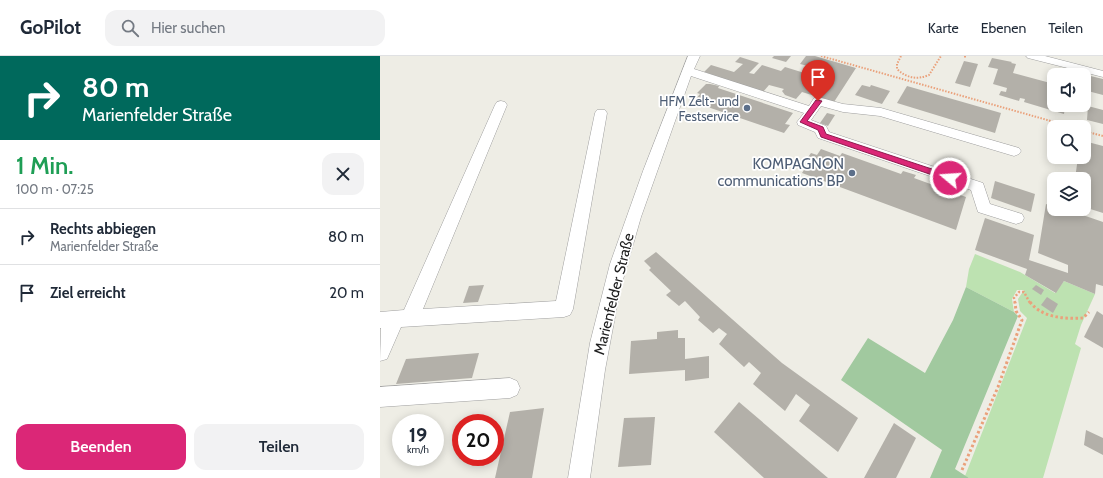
<!DOCTYPE html>
<html lang="de">
<meta charset="utf-8">
<style>
body{margin:0;font-family:Cabin,sans-serif;background:#f2f2f3;color:#1f2937;height:100vh;display:flex;flex-direction:column;font-size:15px;white-space:nowrap}
*{box-sizing:border-box;margin:0}
p{font-size:13px;color:#747a83}
.icon{flex:none;width:22px;height:22px;fill:none;stroke:currentColor;stroke-width:2;stroke-linecap:round;stroke-linejoin:round}
.map{position:relative;flex:1;overflow:hidden}
.drawer{display:flex;flex-direction:column;background:#fff;width:380px}
.drawer>*{flex:none}
.guide{background:#00695c;color:#fff;overflow:hidden}
.fabs{position:absolute;left:667px;top:12px;display:grid;gap:8px}
.fabs a{display:grid;place-items:center;width:44px;height:44px;border-radius:8px;background:#fff;box-shadow:0 2px 10px #0003;font-size:20px}
.speed{position:absolute;left:12px;top:358px;display:flex;gap:8px;font-size:20px;font-weight:700;text-align:center}
.speed>*{display:grid;place-content:center;width:52px;height:52px;border-radius:50%;background:#fff;box-shadow:0 2px 10px #0003;line-height:1}
.speed small{font-size:10px;font-weight:400}
.speed .limit{border:6px solid #d22;background:#fff;color:#111}
.pin{position:absolute;display:grid;place-items:center;width:34px;height:34px;color:#fff;margin:-41px -17px;border-radius:50% 50% 50% 0;rotate:-45deg;box-shadow:0 0 4px #0007}
.pin .icon{rotate:45deg}
.me{position:absolute;width:44px;margin:-22px;rotate:288deg;stroke-linejoin:round;filter:drop-shadow(0 0 3px #0008)}
.turn{display:flex;align-items:center;gap:14px;height:84px;padding:0 16px;font-size:18px}
.turn .icon{width:52px;height:52px;stroke-width:2.5}
.turn b{display:block;font-size:28px;line-height:34px}
.round{display:grid;place-items:center;flex:none;width:42px;height:42px;border-radius:12px;background:#f2f2f3}
.headline{display:flex;align-items:center;justify-content:space-between;height:68px;padding:0 16px}
h1{font-size:24px;font-weight:600;line-height:30px;color:#1e9e55}
.cta{display:flex;gap:8px;margin-top:auto;padding:8px 16px}
.cta a{flex:1;height:46px;border-radius:12px;background:#db2777;color:#fff;font-size:16px;font-weight:600;line-height:46px;text-align:center}
.cta a+a{background:#f2f2f3;color:#1f2937}
ul{padding:0;list-style:none}
li{display:flex;align-items:center;gap:12px;height:56px;padding:0 16px;border-top:1px solid #e0e1e3}
li div{flex:1}
li b{display:block;font-size:15px}
li em{font-style:normal}
header{display:flex;align-items:center;gap:24px;box-sizing:border-box;height:56px;padding:0 20px;background:#fff;border-bottom:1px solid #e0e1e3}
header strong{font-size:19px}
nav{display:flex;gap:22px;margin-inline-start:auto;font-size:14px}
.search{width:280px;height:36px;background:#f2f2f3;display:flex;align-items:center;gap:10px;box-sizing:border-box;padding:0 14px;border-radius:12px;color:#747a83;font-size:15px}
main{display:flex;flex:1;min-height:0}
.map>svg:first-child{display:block}
.grass{fill:#bde2b1}
.forest{fill:#a1c99f}
.building{fill:#b3b0a9}
.lines{fill:none;stroke-linecap:round;stroke-linejoin:round}
.minor-casing{stroke:#9f9f9f;stroke-width:1}
.path-far2{stroke:#eaa17b;stroke-width:2;stroke-dasharray:1.5 1.5;stroke-linecap:butt}
.path-far1{stroke:#eaa17b;stroke-width:2.5;stroke-dasharray:2 2;stroke-linecap:butt}
.path{stroke:#eaa17b;stroke-width:3;stroke-dasharray:2.5 2.5;stroke-linecap:butt}
.minor{fill:#fff;fill-rule:evenodd}
.route{fill:#db2777;stroke:#8e194d}
.service-dot{fill:#5c6f8a;stroke:#fff;stroke-width:1.5}
.labels{text-anchor:middle;dominant-baseline:central;stroke-width:3.5;stroke-linejoin:round;paint-order:stroke}
.far-service-label{font-size:13px;fill:#4e5e75;stroke:#fff;text-anchor:end}
.service-label{font-size:15px;fill:#4e5e75;stroke:#fff;text-anchor:end}
.street-label{font-size:15px;fill:#1e1e1e;stroke:#fff}
</style>
<header>
<strong>GoPilot</strong>
<div class="search"><svg class="icon" aria-label="search" viewBox="0 0 24 24"><circle cx="10" cy="10" r="6"/><path d="M15 15l6 6"/></svg>Hier suchen</div>
<nav><a>Karte</a><a>Ebenen</a><a>Teilen</a></nav>
</header>
<main>
<section class="drawer">
<div class="guide">
<div class="turn"><svg class="icon" aria-label="right" viewBox="0 0 24 24"><path d="M7 20v-9h11M14 6l5 5-5 5"/></svg><div><b>80 m</b>Marienfelder Straße</div></div>
</div>
<div class="headline"><div><h1>1 Min.</h1><p>100 m · 07:25</p></div><a class="round"><svg class="icon" aria-label="close" viewBox="0 0 24 24"><path d="M6 6l12 12M18 6L6 18"/></svg></a></div>
<ul>
<li><svg class="icon" aria-label="right" viewBox="0 0 24 24"><path d="M7 20v-9h11M14 6l5 5-5 5"/></svg><div><b>Rechts abbiegen</b><p>Marienfelder Straße</p></div><em>80 m</em></li>
<li><svg class="icon" aria-label="arrive" viewBox="0 0 24 24"><path d="M6 21V4h12l-3 4 3 4H6"/></svg><div><b>Ziel erreicht</b></div><em>20 m</em></li>
</ul>
<div class="cta"><a>Beenden</a><a>Teilen</a></div>
</section>
<div class="map">
<svg width="723" height="422" viewBox="0 0 723 422">
<rect width="100%" height="100%" fill="#eeede5"/>
<polygon class="grass" points="595,198 640,216 675,237 684,225 715,238 701,269 695,288 701,292 663,422 589,422 585,420 647,262 640,255 638,243 644,234 637,234 632,243 634,256 586,231 589,213"/>
<polygon class="forest" points="586,231 634,256 638,260 575,413 589,422 550,422 562,394 461,324 488,282 545,317 573,264"/>
<g class="building">
<polygon points="394,0 411,0 406,6 392,2"/>
<polygon points="426,0 435,0 476,12 454,46 422,36 416,43 405,39 402,35 404,33 389,29 383,36 324,16 331,9 354,16 363,8 355,6 360,1 379,7 369,17 374,18 382,9 401,15 405,11 431,19 436,12 420,8"/>
<polygon points="612,2 632,6 631,7 636,8 633,17 674,28 672,42 674,42 674,49 697,49 697,53 685,50 684,58 644,46 645,43 640,42 639,45 619,39 621,35 626,36 627,32 613,28 618,13 608,11"/>
<polygon points="584,5 598,8 590,31 575,27"/>
<polygon points="682,13 723,23 723,39 704,34 704,19 680,19"/>
<polygon points="326,28 330,28 339,30 338,32 413,57 405,68 410,69 404,77 313,46 320,38 317,37"/>
<polygon points="482,29 490,31 491,29 510,35 502,48 475,39"/>
<polygon points="527,30 621,57 615,77 517,47"/>
<polygon points="708,50 723,54 723,68 707,64"/>
<polygon points="447,57 455,59 448,70 440,67"/>
<polygon points="704,85 723,90 723,157 704,151 704,123 695,123 698,101 704,101"/>
<polygon points="441,93 460,100 462,97 521,118 523,115 536,119 534,122 586,141 576,174 422,117 430,105 426,104 431,97 437,99"/>
<polygon points="615,125 655,138 651,156 611,142"/>
<polygon points="666,148 674,151 674,153 680,153 694,157 694,156 723,166 723,230 716,228 715,238 684,225 676,237 645,219 647,213 595,194 605,162 654,179 649,204 688,217 688,209 658,197"/>
<polygon points="276,196 402,307 478,362 458,396 419,365 430,349 416,338 405,355 373,328 381,317 369,306 364,311 339,288 347,278 339,272 333,277 318,264 320,261 305,245 299,250 286,239 291,235 269,214 271,212 264,205"/>
<polygon points="104,229 98,246 83,247 89,230"/>
<polygon points="656,229 664,234 661,239 652,233"/>
<polygon points="667,241 678,248 673,257 661,249"/>
<polygon points="717,255 723,259 723,292 704,281"/>
<polygon points="298,274 298,282 305,282 305,303 329,300 329,322 305,325 305,314 249,318 251,285 277,283 277,276"/>
<polygon points="99,297 92,322 16,328 26,303"/>
<polygon points="359,346 448,422 384,422 334,376"/>
<polygon points="164,352 152,422 115,422 130,356"/>
<polygon points="275,361 271,409 238,411 244,362"/>
<polygon points="514,367 536,382 516,422 484,422"/>
<polygon points="706,374 723,382 723,399 704,389"/>
</g>
<g class="lines">
<g class="minor-casing">
<g id="minor">
<polygon points="308,0 320,0 314,13 429,50 434,42 438,41 463,48 501,52 639,92 641,95 639,98 634,100 500,60 463,56 441,50 431,64 446,70 449,76 603,127 610,148 642,158 644,162 642,166 636,168 598,156 591,134 438,82 435,76 418,69 417,66 424,57 311,20 261,161 240,234 225,314 210,422 188,422 210,287 230,208 263,115"/>
<polygon points="646,0 665,0 723,15 723,21 648,2"/>
<polygon points="121,45 125,46 127,49 43,253 176,245 215,57 217,54 225,54 227,57 193,253 190,259 184,261 21,271 7,303 0,305 1,272 0,272 0,256 24,254 115,49 117,46"/>
<polygon points="130,322 137,325 140,332 137,339 130,342 0,351 0,331"/>
</g>
</g>
<g class="path-far2">
<polyline points="441,0 692,71"/>
<path d="M 521,0 L 517,8 L 517,13 C 526,22 537,24 549,19 L 561,0"/>
<polyline points="585,0 585,2"/>
<polyline points="704,75 723,80"/>
</g>
<polyline class="path-far1" points="635,247 634,242 639,236 644,236 650,247"/>
<g class="path">
<path d="M 650,246 C 662,262 685,263 703,262 L 709,256"/>
<polyline points="582,414 618,331 642,264 636,255 635,246"/>
</g>
<use href="#minor" class="minor"/>
</g>
<polygon class="route" points="436,44 442,45 427,65 443,71 446,78 573,120 574,122 570,125 567,124 441,81 438,74 420,66"/>
<g class="service-dot">
<circle cx="367" cy="52" r="4"/>
<circle cx="472" cy="117" r="4"/>
</g>
<g class="labels">
<g class="far-service-label">
<text x="359" y="45">HFM Zelt- und<tspan x="359" dy="15">Festservice</tspan></text>
</g>
<g class="service-label">
<text x="464" y="108">KOMPAGNON<tspan x="464" dy="17">communications BP</tspan></text>
</g>
<g class="street-label">
<text transform="translate(234 238) rotate(-76)">Marienfelder Straße</text>
</g>
</g>
</svg>
<div class="fabs">
<a><svg class="icon" aria-label="sound" viewBox="0 0 24 24"><path d="M4 9h4l5-4v14l-5-4H4zM17 9q2 3 0 6"/></svg></a>
<a><svg class="icon" aria-label="search" viewBox="0 0 24 24"><circle cx="10" cy="10" r="6"/><path d="M15 15l6 6"/></svg></a>
<a><svg class="icon" aria-label="layers" viewBox="0 0 24 24"><path d="M12 4l9 5-9 5-9-5zM3 14l9 5 9-5"/></svg></a>
</div>
<div class="speed"><div>19<small>km/h</small></div><div class="limit">20</div></div>
<div class="pin" style="left:438px;top:45px;background:#d93025"><svg class="icon" aria-label="arrive" viewBox="0 0 24 24"><path d="M6 21V4h12l-3 4 3 4H6"/></svg></div>
<svg class="me" style="left:570px;top:122px" viewBox="-20 -20 40 40"><circle r="17" fill="#db2777" stroke="#fff" stroke-width="3"/><path d="M0-11L8 9 0 5-8 9z" fill="#fff"/></svg>
</div>
</main>
